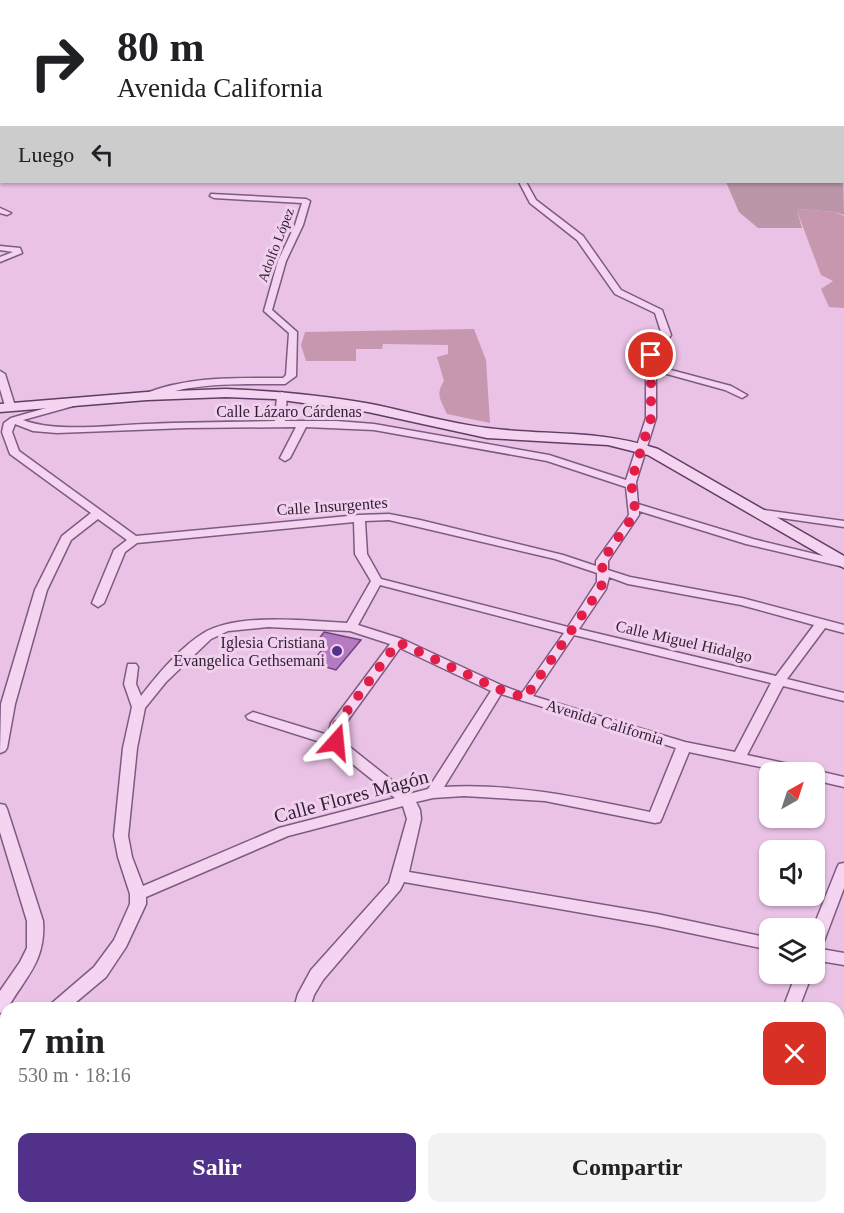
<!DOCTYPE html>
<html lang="es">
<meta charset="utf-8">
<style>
body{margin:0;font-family:"Times New Roman",serif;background:#f2f2f2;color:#202124;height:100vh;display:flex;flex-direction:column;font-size:22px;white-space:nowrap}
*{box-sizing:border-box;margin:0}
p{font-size:20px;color:#757577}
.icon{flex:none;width:33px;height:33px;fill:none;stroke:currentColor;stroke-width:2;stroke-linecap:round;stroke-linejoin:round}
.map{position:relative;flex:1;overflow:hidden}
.panel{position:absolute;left:0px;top:1002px;width:844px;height:212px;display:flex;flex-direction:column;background:#fff;border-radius:18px 18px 0 0;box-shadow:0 2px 4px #0004}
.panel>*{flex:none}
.guide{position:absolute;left:0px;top:0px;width:844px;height:183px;box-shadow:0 2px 4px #0004;background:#fff;color:#202124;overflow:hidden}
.needle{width:39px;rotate:39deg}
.controls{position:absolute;left:759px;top:762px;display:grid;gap:12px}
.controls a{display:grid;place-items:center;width:66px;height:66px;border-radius:12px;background:#fff;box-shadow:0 2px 4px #0004;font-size:30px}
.pin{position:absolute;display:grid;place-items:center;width:51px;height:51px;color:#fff;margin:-26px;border:3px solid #fff;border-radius:50%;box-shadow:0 2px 6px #0007}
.me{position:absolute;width:66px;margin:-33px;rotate:18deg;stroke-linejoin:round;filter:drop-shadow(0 0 4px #0008)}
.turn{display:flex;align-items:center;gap:21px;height:126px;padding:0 18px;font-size:27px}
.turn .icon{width:78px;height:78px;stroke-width:2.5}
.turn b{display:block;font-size:42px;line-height:51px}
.then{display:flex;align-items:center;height:57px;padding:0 18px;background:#0003;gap:12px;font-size:22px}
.round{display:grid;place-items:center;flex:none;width:63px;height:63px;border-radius:12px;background:#f2f2f2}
.head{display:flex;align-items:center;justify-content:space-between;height:102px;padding:0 18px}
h1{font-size:36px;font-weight:600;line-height:45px}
.primary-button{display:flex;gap:12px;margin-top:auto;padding:12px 18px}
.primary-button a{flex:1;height:69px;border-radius:12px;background:#51318a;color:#fff;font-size:24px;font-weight:600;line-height:69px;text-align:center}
.primary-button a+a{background:#f2f2f2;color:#202124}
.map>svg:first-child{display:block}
.green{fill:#c697af}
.cemetery{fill:#bb96a9}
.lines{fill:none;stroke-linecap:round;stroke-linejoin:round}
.river{fill:#babca4;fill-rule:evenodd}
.building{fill:#b47bc3;stroke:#70437d;stroke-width:1.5}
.minor-casing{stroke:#7d5b81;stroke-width:3}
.tertiary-casing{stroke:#7d5b81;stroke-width:3}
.secondary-casing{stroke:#5e3e62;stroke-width:3}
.minor{fill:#f5d4f2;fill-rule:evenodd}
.tertiary{fill:#f5d4f2;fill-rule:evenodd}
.secondary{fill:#f5d4f2;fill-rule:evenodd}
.route{stroke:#e11d48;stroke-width:10;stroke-dasharray:0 18}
.poi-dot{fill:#51318a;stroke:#f1d0ee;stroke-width:2}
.labels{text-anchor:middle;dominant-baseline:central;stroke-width:6;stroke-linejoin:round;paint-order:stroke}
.far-street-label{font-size:14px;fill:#2f1e32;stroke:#f1d0ee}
.street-label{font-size:16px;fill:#2f1e32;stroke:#f1d0ee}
.poi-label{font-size:16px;fill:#2f1e32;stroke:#f1d0ee;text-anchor:end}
.near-street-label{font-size:20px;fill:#2f1e32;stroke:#f1d0ee}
</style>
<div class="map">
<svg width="844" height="1213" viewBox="0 0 844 1213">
<rect width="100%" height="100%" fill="#e9c2e6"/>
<g class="green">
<polygon points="800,209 834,212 844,216 844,308 829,307 821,289 833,281 821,275 797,211"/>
<path d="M 474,329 L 486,360 L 490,423 L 447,414 C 441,400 435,395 444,381 L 437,357 L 448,354 L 448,345 L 383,344 L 382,349 L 356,349 L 356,361 L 306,361 L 301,345 L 305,332 Z"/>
</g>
<polygon class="cemetery" points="843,172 844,215 834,212 800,209 797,211 802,228 758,228 739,212 726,182 843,182"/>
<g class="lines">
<g class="river">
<polygon points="355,0 372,0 373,2 356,2"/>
<rect x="843" y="106" width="1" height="9"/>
</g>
</g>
<polygon class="building" points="324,632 361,640 336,670 312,663 324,647 315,644"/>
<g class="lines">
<g class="minor-casing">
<g id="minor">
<polygon points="22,0 28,0 21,2"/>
<rect x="182" y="0" width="6" height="2"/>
<polygon points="220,0 226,0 220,2"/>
<polygon points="510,0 516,0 518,2 512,2"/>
<polygon points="2,29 2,34 0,35 0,30"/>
<rect x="0" y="43" width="2" height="4"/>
<rect x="0" y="64" width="2" height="4"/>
<rect x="843" y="71" width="1" height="4"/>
<polygon points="0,76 2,77 2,81 0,80"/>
<rect x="0" y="110" width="2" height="4"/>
<path d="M 519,182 L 526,182 L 536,200 L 583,236 L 621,290 L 662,310 L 671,335 L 656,355 L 656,366 L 731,386 L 747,395 L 742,398 L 725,390 L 656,371 L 656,418 L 636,482 L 638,504 L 753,539 L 844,561 L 844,567 L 746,544 L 639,511 L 639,515 L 608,561 L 608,570 L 630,577 L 742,598 L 844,625 L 844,633 L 825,628 L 787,679 L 844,693 L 844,701 L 783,686 L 747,755 L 803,767 L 810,771 L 814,770 L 844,777 L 844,787 L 814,780 L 814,772 L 784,772 L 689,752 L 662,818 L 660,822 L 655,823 L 545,801 L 464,796 L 433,798 L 416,802 L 420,810 L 421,819 L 409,872 L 657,914 L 770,938 L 770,950 L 657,926 L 404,882 L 400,890 L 323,980 L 314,995 L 310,1008 L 294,1008 L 298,994 L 311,970 L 389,883 L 407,819 L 403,806 L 288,836 L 146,897 L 146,904 L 126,947 L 106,977 L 69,1008 L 50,1008 L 52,1003 L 94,967 L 114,940 L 130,904 L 130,894 L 118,857 L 114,836 L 123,748 L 132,707 L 124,684 L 128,664 L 136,664 L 138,667 L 136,684 L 141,696 C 157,675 180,648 202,634 C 236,612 308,621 347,623 L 371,581 L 355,554 L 354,522 L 137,543 L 125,552 L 104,603 L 98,607 L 92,603 L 114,550 L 127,540 L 98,519 L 71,540 L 47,590 L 15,704 L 7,748 L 5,751 L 0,753 L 1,704 L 35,590 L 62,536 L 91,513 L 10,454 L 2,432 L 4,423 L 11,418 L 74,400 L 79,403 L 77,405 L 23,420 C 55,433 111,425 146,424 C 189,422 232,422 275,421 L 277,395 L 282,392 L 287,395 L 285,421 L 336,421 L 374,424 L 549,455 L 626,480 L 646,418 L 646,355 L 662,335 L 655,313 L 615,294 L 577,240 L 530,203 ZM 15,424 L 33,431 L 57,433 L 186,428 L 296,427 L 280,458 L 285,461 L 290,458 L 306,427 L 374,430 L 547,461 L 626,487 L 629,515 L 596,561 L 596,566 L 563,555 L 420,520 L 389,514 L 359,515 L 136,536 L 19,451 L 12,432 ZM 389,520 L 555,559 L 597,573 L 597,582 L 568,627 L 381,579 L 367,554 L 365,521 ZM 609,577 L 628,584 L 741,605 L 814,625 L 776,676 L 579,629 L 606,589 ZM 380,585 L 564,633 L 522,693 L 503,686 L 402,639 L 358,625 ZM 268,627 L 350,631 L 390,644 L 331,723 L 328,735 L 253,712 L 246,716 L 248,719 L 333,746 L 335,750 L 395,798 L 279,828 L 143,886 L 132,857 L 128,836 L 137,748 L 145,708 L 166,682 L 211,639 L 228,631 ZM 574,635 L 771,683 L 735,752 L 685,742 L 533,696 ZM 400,648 L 491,691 L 428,789 L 409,794 L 346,744 L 341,734 L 343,727 ZM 501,694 L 676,748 L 650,812 C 582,798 514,783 444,787 Z"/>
<path d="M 211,194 L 306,199 L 310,201 L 303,225 L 286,261 L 272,310 L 297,332 L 296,376 L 285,384 C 253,384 221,383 190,388 C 178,389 152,399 144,398 L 144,394 C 187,376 237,378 283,378 L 286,375 L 289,333 L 264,311 L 278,261 L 295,225 L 302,203 L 214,198 L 210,196 Z"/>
<polygon points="0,208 11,213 7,215 0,213"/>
<polygon points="0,246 20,248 22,253 0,262 0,257 13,252 0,250"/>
<polygon points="0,371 5,374 15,406 13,408 7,408 5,406 0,389"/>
<polygon points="757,509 844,521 844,527 753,514 752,512 753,510"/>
<path d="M 0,804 L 5,805 L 7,809 L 43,921 C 46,963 24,978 6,1011 L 0,1013 L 0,991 L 20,962 L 27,948 L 27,921 L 0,832 Z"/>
<polygon points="844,863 844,888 821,949 844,953 844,965 814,960 813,928 837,868 839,864"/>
<polygon points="796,974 812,974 799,1008 783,1008"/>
<polygon points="6,1040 6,1056 0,1058 0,1042"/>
<polygon points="75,1208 97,1208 99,1213 77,1213"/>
<polygon points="252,1208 272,1208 270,1213 250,1213"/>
<polygon points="757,1208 791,1208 793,1213 759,1213"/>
</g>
</g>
<g class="tertiary-casing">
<g id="tertiary">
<polygon points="784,0 796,2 785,2"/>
<rect x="843" y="11" width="1" height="4"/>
</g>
</g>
<g class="secondary-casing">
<path id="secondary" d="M 226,389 C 274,391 323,395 371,404 C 410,412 448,423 487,428 C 548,436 598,429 658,449 L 844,556 L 844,568 L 648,455 L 608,445 L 487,438 L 368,412 L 275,399 L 226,397 L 147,400 L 0,412 L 0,404 L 147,392 Z"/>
</g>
<use href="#minor" class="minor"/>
<use href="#tertiary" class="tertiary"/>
<use href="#secondary" class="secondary"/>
</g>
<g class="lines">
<polyline class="route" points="336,742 334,734 336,726 398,642 498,689 525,698 600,589 603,582 602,561 634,515 635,509 631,482 651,418 651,355"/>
</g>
<circle class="poi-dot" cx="337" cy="651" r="6"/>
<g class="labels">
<g class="far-street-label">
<text transform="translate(276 245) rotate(-69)">Adolfo López</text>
</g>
<g class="street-label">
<text x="289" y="411">Calle Lázaro Cárdenas</text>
<text transform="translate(332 506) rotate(-4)">Calle Insurgentes</text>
<text transform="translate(684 641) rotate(13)">Calle Miguel Hidalgo</text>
<text transform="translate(605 722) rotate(17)">Avenida California</text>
</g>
<g class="poi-label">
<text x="325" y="642">Iglesia Cristiana<tspan x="325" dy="18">Evangelica Gethsemani</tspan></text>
</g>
<g class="near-street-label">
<text transform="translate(351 796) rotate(-15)">Calle Flores Magón</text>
</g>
</g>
</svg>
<div class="controls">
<a><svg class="needle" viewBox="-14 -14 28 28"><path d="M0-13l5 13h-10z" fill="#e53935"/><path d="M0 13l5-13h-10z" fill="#757577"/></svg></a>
<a><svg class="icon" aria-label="sound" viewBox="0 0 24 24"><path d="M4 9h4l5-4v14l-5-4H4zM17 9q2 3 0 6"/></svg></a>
<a><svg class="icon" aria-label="layers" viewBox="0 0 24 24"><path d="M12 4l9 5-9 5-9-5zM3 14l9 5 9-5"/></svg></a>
</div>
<div class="pin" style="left:651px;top:355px;background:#d93025"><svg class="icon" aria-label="arrive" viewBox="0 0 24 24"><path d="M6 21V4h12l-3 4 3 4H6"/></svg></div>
<svg class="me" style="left:336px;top:742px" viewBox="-20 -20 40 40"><path d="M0-17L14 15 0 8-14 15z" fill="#e11d48" stroke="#fff" stroke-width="4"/></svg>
<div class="guide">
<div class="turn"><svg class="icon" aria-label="right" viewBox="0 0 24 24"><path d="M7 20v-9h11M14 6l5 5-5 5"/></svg><div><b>80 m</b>Avenida California</div></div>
<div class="then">Luego<svg class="icon" aria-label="left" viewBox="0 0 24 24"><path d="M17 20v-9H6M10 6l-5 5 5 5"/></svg></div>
</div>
<section class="panel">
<div class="head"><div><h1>7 min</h1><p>530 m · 18:16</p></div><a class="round" style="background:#d93025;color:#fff"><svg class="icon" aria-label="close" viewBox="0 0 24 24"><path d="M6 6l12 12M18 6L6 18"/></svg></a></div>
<div class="primary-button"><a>Salir</a><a>Compartir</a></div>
</section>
</div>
